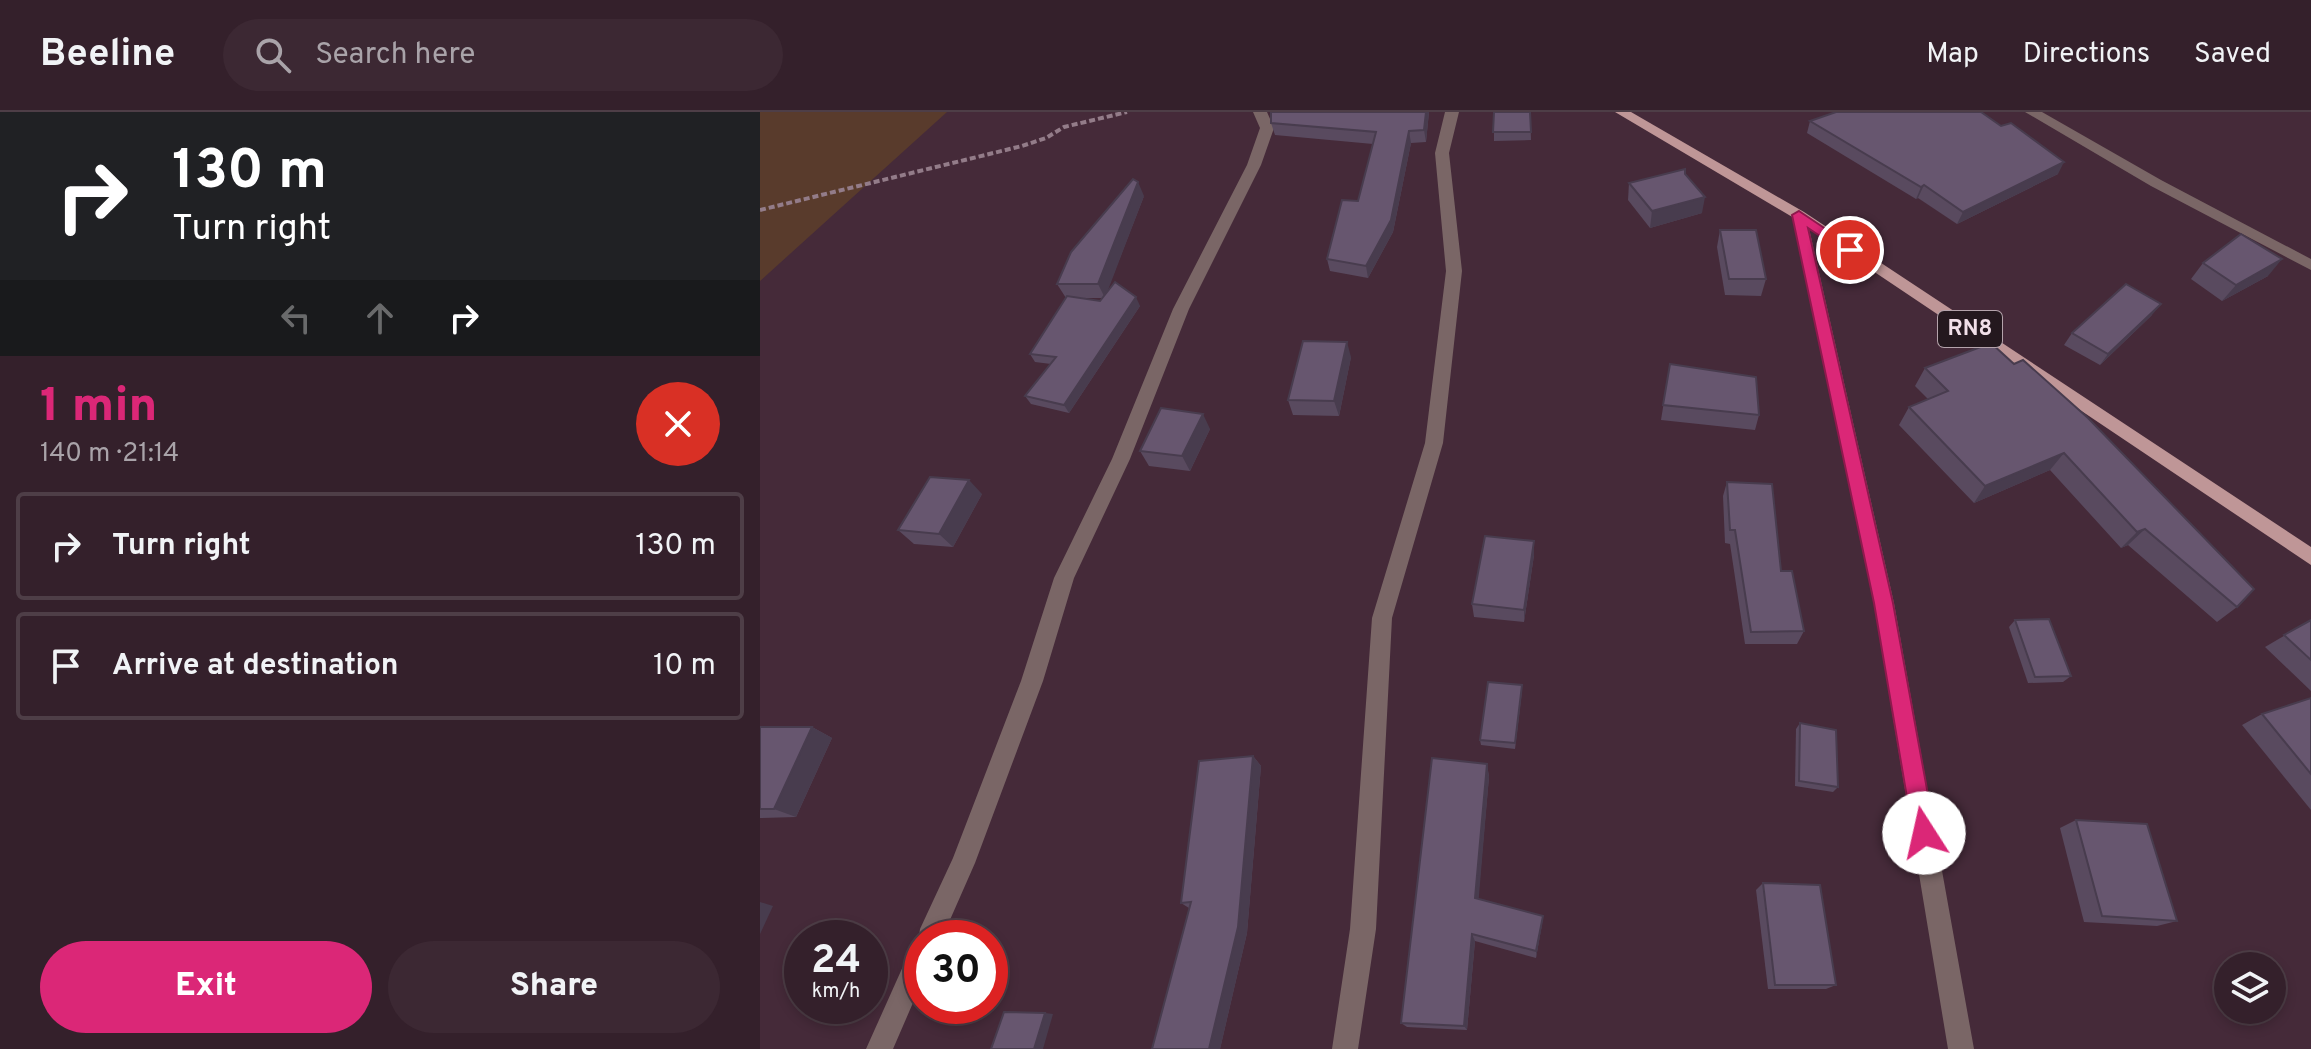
<!DOCTYPE html>
<meta charset="utf-8">
<style>
body{margin:0;font-family:Overpass,sans-serif;background:#3c2833;color:#f1f3f6;height:100vh;display:flex;flex-direction:column;font-size:30px;white-space:nowrap}
*{box-sizing:border-box;margin:0}
p{font-size:26px;color:#a9a3a9}
.icon{flex:none;width:44px;height:44px;fill:none;stroke:currentColor;stroke-width:2;stroke-linecap:round;stroke-linejoin:round}
.map{position:relative;flex:1;overflow:hidden}
.drawer{display:flex;flex-direction:column;background:#34202b;width:760px}
.drawer>*{flex:none}
.guide{background:#202124;color:#fff;overflow:hidden}
.tools{position:absolute;left:1454px;top:840px;display:grid;gap:16px}
.tools a{display:grid;place-items:center;width:72px;height:72px;border-radius:50%;background:#34202b;box-shadow:0 4px 12px #0003,0 0 0 2px #4e3e47;font-size:40px}
.speed{position:absolute;left:24px;top:808px;display:flex;gap:16px;font-size:40px;font-weight:700;text-align:center}
.speed>*{display:grid;place-content:center;width:104px;height:104px;border-radius:50%;background:#34202b;box-shadow:0 4px 12px #0003,0 0 0 2px #4e3e47;line-height:1}
.speed small{font-size:20px;font-weight:400}
.speed .limit{border:12px solid #d22;background:#fff;color:#111}
.pin{position:absolute;display:grid;place-items:center;width:68px;height:68px;color:#fff;margin:-34px;border:4px solid #fff;border-radius:50%;box-shadow:0 2px 8px #0007}
.me{position:absolute;width:88px;margin:-44px;rotate:350deg;stroke-linejoin:round;filter:drop-shadow(0 0 6px #0008)}
.turn{display:flex;align-items:center;gap:28px;height:168px;padding:0 40px;font-size:36px}
.turn .icon{width:104px;height:104px;stroke-width:2.5}
.turn b{display:block;font-size:56px;line-height:68px}
.lanes{display:flex;align-items:center;height:76px;padding:0 40px;background:#0003;justify-content:center;gap:40px;direction:ltr}
.lanes .off{opacity:.35}
.round{display:grid;place-items:center;flex:none;width:84px;height:84px;border-radius:42px;background:#3c2833}
.summary{display:flex;align-items:center;justify-content:space-between;height:136px;padding:0 40px}
h1{font-size:48px;font-weight:800;line-height:60px;color:#db2777}
.action{display:flex;gap:16px;margin-top:auto;padding:16px 40px}
.action a{flex:1;height:92px;border-radius:48px;background:#db2777;color:#fff;font-size:32px;font-weight:800;line-height:92px;text-align:center}
.action a+a{background:#3c2833;color:#f1f3f6}
ul{padding:0;list-style:none}
li{display:flex;align-items:center;gap:24px;height:108px;margin:0 16px 12px;padding:0 24px;border:4px solid #4e3e47;border-radius:8px}
li div{flex:1}
li b{display:block;font-size:30px}
li em{font-style:normal}
header{display:flex;align-items:center;gap:48px;box-sizing:border-box;height:112px;padding:0 40px;background:#34202b;border-bottom:2px solid #4e3e47}
header strong{font-size:38px}
nav{display:flex;gap:44px;margin-inline-start:auto;font-size:28px}
.search{width:560px;height:72px;background:#3c2833;display:flex;align-items:center;gap:20px;box-sizing:border-box;padding:0 28px;border-radius:44px;color:#a9a3a9;font-size:30px}
main{display:flex;flex:1;min-height:0}
.map>svg:first-child{display:block}
.green{fill:#593b2c}
.lines{fill:none;stroke-linecap:round;stroke-linejoin:round}
.path{stroke:#937c89;stroke-width:4;stroke-dasharray:6 3;stroke-linecap:butt}
.minor{fill:#7a6666;fill-rule:evenodd}
.major{fill:#bf9697;fill-rule:evenodd}
.wall{fill:#594a5f;fill-rule:evenodd}
.shaded-wall{fill:#483c4e}
.building{fill:#67566f;stroke:#483c4e;stroke-width:2}
.route{fill:#db2777;stroke:#8e194d;stroke-width:2}
.labels{text-anchor:middle;dominant-baseline:central;stroke-width:7;stroke-linejoin:round;paint-order:stroke}
.shield{fill:#24181e;stroke:#b4a3ab;stroke-width:2}
.shield-label{font-size:22px;font-weight:bold;fill:#f1dfe8}
</style>
<header>
<strong>Beeline</strong>
<div class="search"><svg class="icon" aria-label="search" viewBox="0 0 24 24"><circle cx="10" cy="10" r="6"/><path d="M15 15l6 6"/></svg>Search here</div>
<nav><a>Map</a><a>Directions</a><a>Saved</a></nav>
</header>
<main>
<section class="drawer">
<div class="guide">
<div class="turn"><svg class="icon" aria-label="right" viewBox="0 0 24 24"><path d="M7 20v-9h11M14 6l5 5-5 5"/></svg><div><b>130 m</b>Turn right</div></div>
<div class="lanes"><svg class="icon off" aria-label="left" viewBox="0 0 24 24"><path d="M17 20v-9H6M10 6l-5 5 5 5"/></svg><svg class="icon off" aria-label="ahead" viewBox="0 0 24 24"><path d="M12 20V5M6 11l6-6 6 6"/></svg><svg class="icon" aria-label="right" viewBox="0 0 24 24"><path d="M7 20v-9h11M14 6l5 5-5 5"/></svg></div>
</div>
<div class="summary"><div><h1>1 min</h1><p>140 m · 21:14</p></div><a class="round" style="background:#d93025;color:#fff"><svg class="icon" aria-label="close" viewBox="0 0 24 24"><path d="M6 6l12 12M18 6L6 18"/></svg></a></div>
<ul>
<li><svg class="icon" aria-label="right" viewBox="0 0 24 24"><path d="M7 20v-9h11M14 6l5 5-5 5"/></svg><div><b>Turn right</b></div><em>130 m</em></li>
<li><svg class="icon" aria-label="arrive" viewBox="0 0 24 24"><path d="M6 21V4h12l-3 4 3 4H6"/></svg><div><b>Arrive at destination</b></div><em>10 m</em></li>
</ul>
<div class="action"><a>Exit</a><a>Share</a></div>
</section>
<div class="map">
<svg width="1551" height="937" viewBox="0 0 1551 937">
<rect width="100%" height="100%" fill="#452a39"/>
<polygon class="green" points="0,0 187,0 0,169"/>
<g class="lines">
<polyline class="path" points="0,98 262,34 286,26 304,15 367,0"/>
<g class="minor">
<polygon points="493,0 507,0 514,16 501,53 429,197 370,347 314,466 283,569 215,751 182,826 162,826 162,870 133,937 106,937 153,832 158,830 160,817 193,746 261,569 294,466 352,347 413,197 487,53 500,16"/>
<polygon points="685,0 699,0 689,41 702,159 683,331 632,506 616,817 598,937 572,937 590,817 612,506 665,331 686,159 675,41"/>
<polygon points="1265,0 1282,0 1401,68 1551,147 1551,158 1391,74"/>
<polygon points="1039,98 1046,103 1134,491 1214,937 1188,937 1114,491 1032,103"/>
</g>
<polygon class="major" points="855,0 871,0 1044,100 1551,435 1551,453 1034,106"/>
</g>
<g class="wall">
<polygon points="669,0 666,30 651,31 633,120 608,166 570,159 567,147 598,89 613,32 515,23 511,11"/>
<polygon points="734,0 770,0 771,28 734,29"/>
<polygon points="1050,9 1241,14 1298,62 1197,112 1158,86 1156,87 1047,21"/>
<polygon points="925,62 942,101 890,116 868,88 869,71"/>
<path d="M 384,84 L 347,179 L 380,194 L 309,301 L 271,292 L 265,284 L 291,252 L 275,250 L 270,242 L 306,186 L 297,172 ZM 315,186 L 342,186 L 340,189 Z"/>
<polygon points="960,118 1006,167 1001,184 965,183 957,135"/>
<polygon points="1443,151 1508,164 1462,189 1431,167"/>
<polygon points="1392,203 1340,253 1304,233 1312,221"/>
<polygon points="1231,231 1477,495 1457,510 1368,433 1361,436 1290,358 1214,391 1139,313 1149,295 1168,287 1155,274 1165,256"/>
<polygon points="591,245 579,304 533,303 528,288"/>
<polygon points="910,252 999,303 995,318 901,308"/>
<polygon points="450,317 430,359 389,354 380,339"/>
<polygon points="967,370 1021,459 1044,519 1037,532 985,532 970,432 965,431 963,384"/>
<polygon points="222,382 193,435 154,432 138,418"/>
<polygon points="774,443 764,510 714,505 712,492"/>
<polygon points="1255,508 1311,564 1303,570 1268,571 1249,515"/>
<polygon points="1551,508 1551,579 1505,535"/>
<polygon points="762,579 755,637 721,633 720,628"/>
<polygon points="1551,586 1551,698 1482,613 1502,602"/>
<polygon points="1040,611 1078,675 1073,680 1035,674 1036,617"/>
<polygon points="0,615 52,615 72,626 36,705 0,706"/>
<polygon points="493,644 501,654 487,821 460,937 392,937 429,796 421,791"/>
<polygon points="727,652 729,665 718,787 783,804 782,812 776,846 715,829 707,918 647,915 641,911"/>
<polygon points="1316,708 1417,809 1397,814 1324,810 1300,716"/>
<polygon points="1003,771 1076,873 1066,877 1008,877 996,778"/>
</g>
<g class="shaded-wall">
<polygon points="666,0 669,0 666,30 664,18"/>
<polygon points="649,19 651,31 633,120 608,166 606,154"/>
<polygon points="1304,50 1298,62 1197,112 1203,100"/>
<polygon points="378,70 384,84 345,186 338,172"/>
<polygon points="1164,73 1158,86 1156,87 1161,75"/>
<polygon points="945,85 942,101 890,116 892,99"/>
<polygon points="1522,147 1508,164 1462,189 1476,173"/>
<polygon points="376,185 380,194 309,301 304,293"/>
<polygon points="1401,192 1392,203 1340,253 1348,242"/>
<polygon points="587,230 591,245 579,304 574,289"/>
<polygon points="443,302 450,317 430,359 422,344"/>
<polygon points="1304,341 1290,358 1214,391 1225,374"/>
<polygon points="209,368 222,382 193,435 179,422"/>
<polygon points="1385,417 1368,433 1361,436 1377,420"/>
<polygon points="774,429 774,443 764,510 764,498"/>
<polygon points="52,615 72,626 36,705 14,697"/>
<polygon points="493,644 501,654 487,821 460,937 449,937"/>
<polygon points="727,652 729,665 718,795 715,786"/>
<polygon points="0,790 13,794 0,822"/>
<polygon points="783,804 782,812 776,846 776,839"/>
<polygon points="712,822 715,829 707,918 704,914"/>
<polygon points="285,901 293,902 283,937 274,937"/>
</g>
<g class="building">
<polygon points="511,0 666,0 664,18 649,19 631,108 606,154 567,147 582,88 598,89 616,20 511,11"/>
<polygon points="734,0 770,0 771,20 733,20"/>
<polygon points="1076,0 1221,0 1241,14 1251,11 1304,50 1203,100 1164,73 1161,75 1050,9"/>
<polygon points="925,57 925,62 945,85 892,99 869,71"/>
<polygon points="373,67 378,70 338,172 297,172 311,140"/>
<polygon points="960,118 996,118 1006,167 969,167"/>
<polygon points="1481,122 1522,147 1476,173 1443,151"/>
<polygon points="355,170 376,185 304,293 265,284 296,245 270,242 307,184 340,189"/>
<polygon points="1366,172 1401,192 1348,242 1312,221"/>
<polygon points="543,229 587,230 574,289 528,288"/>
<polygon points="1231,231 1254,252 1263,248 1328,306 1494,477 1477,495 1385,417 1377,420 1304,341 1225,374 1149,295 1188,279 1165,256"/>
<polygon points="910,252 996,265 999,303 903,293"/>
<polygon points="401,296 443,302 422,344 380,339"/>
<polygon points="170,365 209,368 179,422 138,418"/>
<polygon points="967,370 1012,372 1021,459 1032,459 1044,519 991,520 975,418 970,418"/>
<polygon points="725,424 774,429 764,498 712,492"/>
<polygon points="1289,507 1311,564 1275,565 1255,508"/>
<polygon points="1551,508 1551,548 1524,523"/>
<polygon points="728,570 762,573 755,631 720,628"/>
<polygon points="1551,586 1551,662 1502,602"/>
<polygon points="1040,611 1076,618 1078,675 1039,669"/>
<polygon points="0,615 52,615 14,697 0,697"/>
<polygon points="493,644 478,815 449,937 392,937 431,790 421,791 439,649"/>
<polygon points="672,646 727,652 715,786 783,804 776,839 712,822 704,914 641,911"/>
<polygon points="1316,708 1387,712 1417,809 1342,804"/>
<polygon points="1003,771 1060,773 1076,873 1015,873"/>
<polygon points="244,900 285,901 274,937 231,937"/>
</g>
<polygon class="route" points="1039,99 1097,138 1095,141 1085,141 1048,116 1133,491 1175,721 1171,728 1164,732 1156,728 1153,721 1114,491 1032,103"/>
<g class="labels">
<rect class="shield" x="1178" y="199" width="64" height="36" rx="6"/>
<g class="shield-label">
<text x="1210" y="217">RN8</text>
</g>
</g>
</svg>
<div class="tools">
<a><svg class="icon" aria-label="layers" viewBox="0 0 24 24"><path d="M12 4l9 5-9 5-9-5zM3 14l9 5 9-5"/></svg></a>
</div>
<div class="speed"><div>24<small>km/h</small></div><div class="limit">30</div></div>
<div class="pin" style="left:1090px;top:138px;background:#d93025"><svg class="icon" aria-label="arrive" viewBox="0 0 24 24"><path d="M6 21V4h12l-3 4 3 4H6"/></svg></div>
<svg class="me" style="left:1164px;top:721px" viewBox="-20 -20 40 40"><circle r="19" fill="#fff"/><path d="M0-13L10 11 0 6-10 11z" fill="#db2777"/></svg>
</div>
</main>
